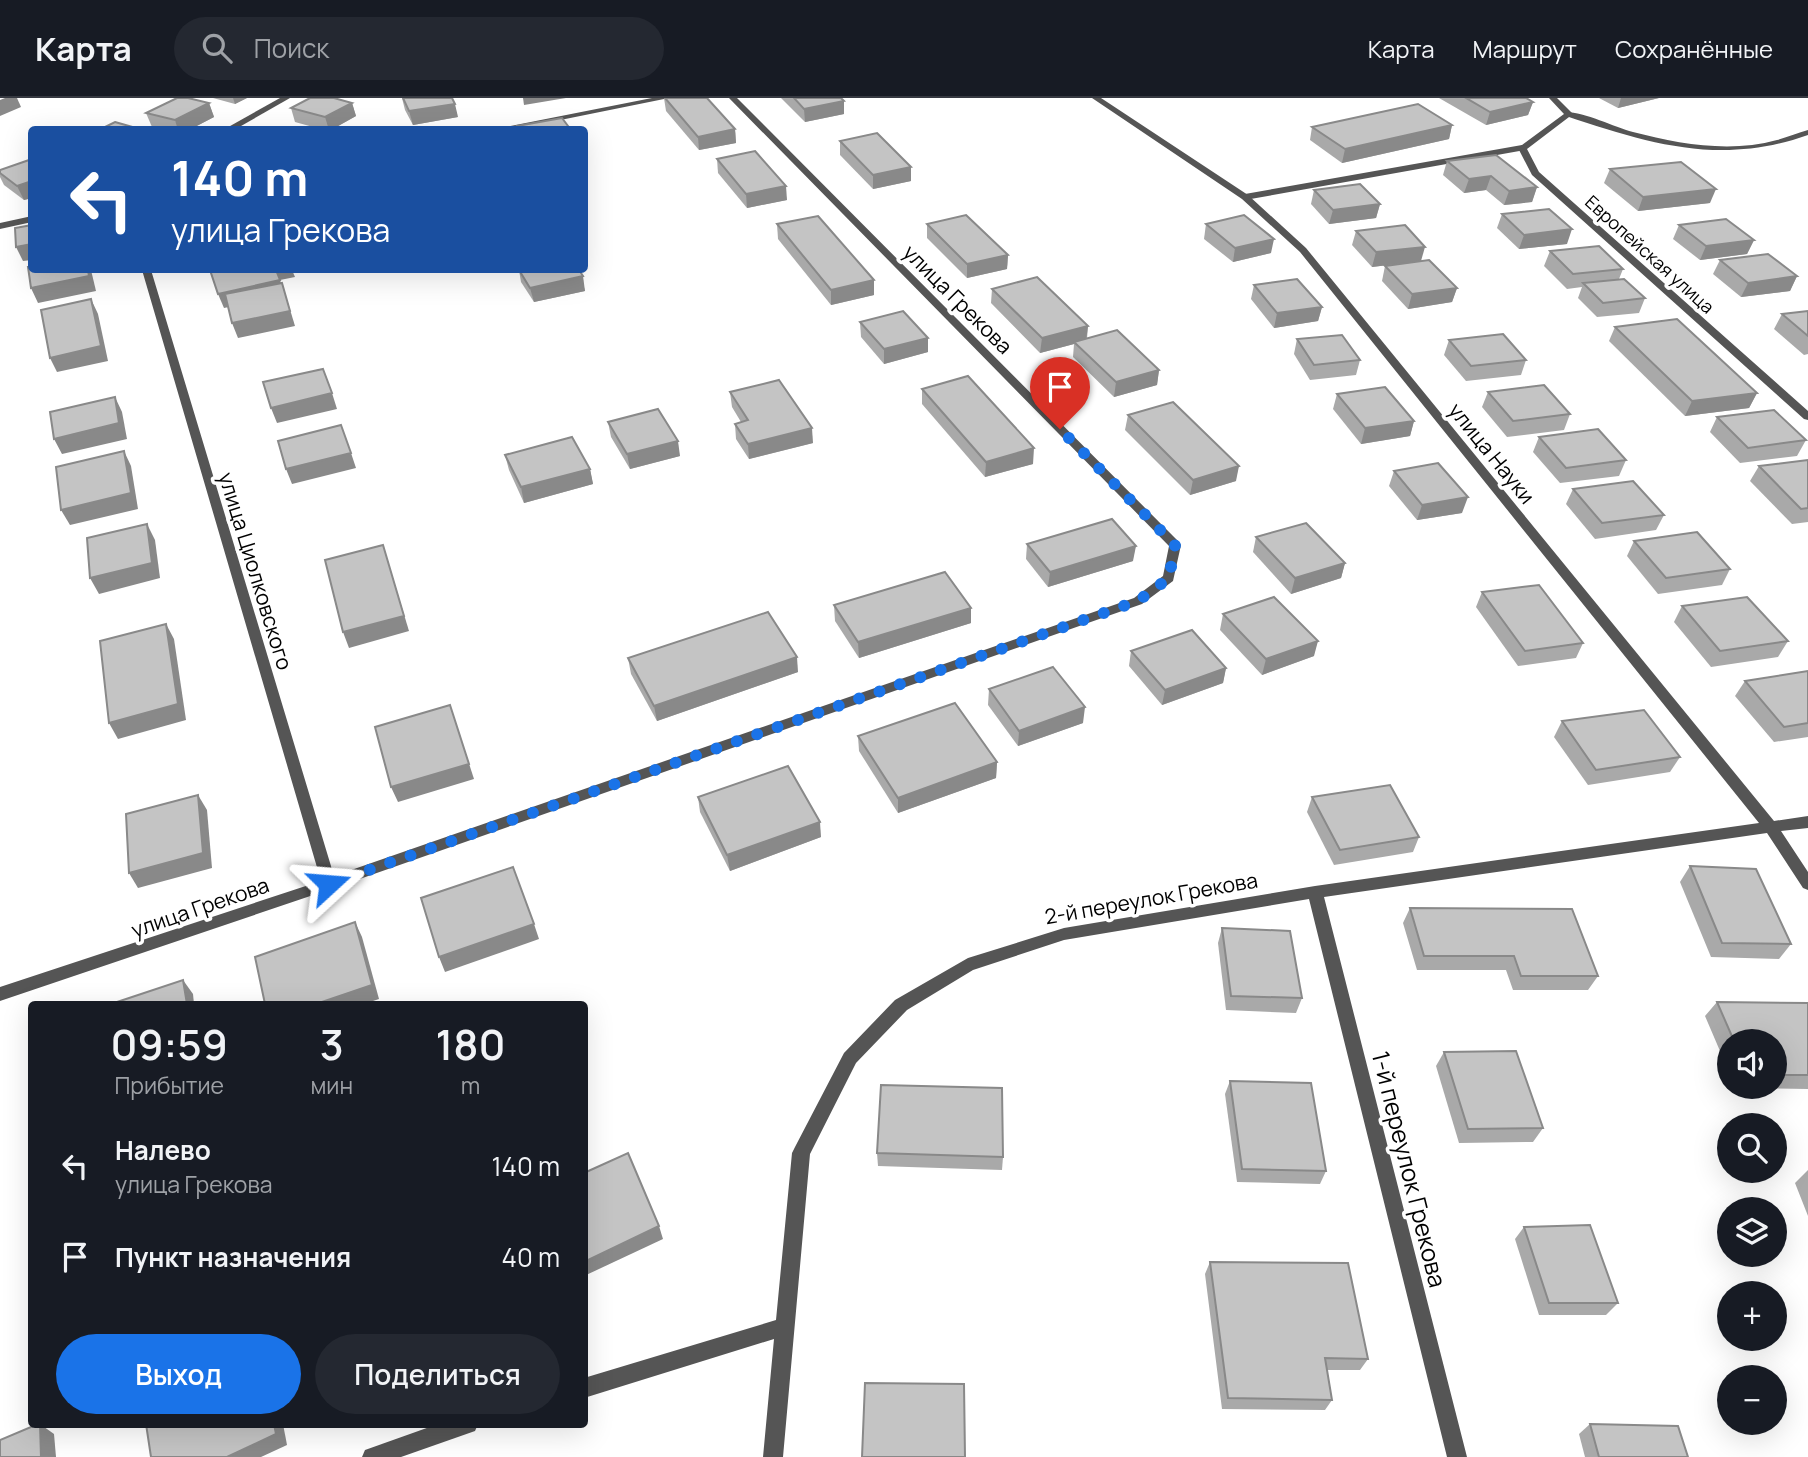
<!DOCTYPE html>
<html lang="ru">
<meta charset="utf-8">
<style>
body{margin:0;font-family:Manrope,sans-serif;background:#242831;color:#f1f3f6;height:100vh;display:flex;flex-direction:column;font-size:26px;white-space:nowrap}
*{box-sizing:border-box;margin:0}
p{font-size:23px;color:#9ea1a6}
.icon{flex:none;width:38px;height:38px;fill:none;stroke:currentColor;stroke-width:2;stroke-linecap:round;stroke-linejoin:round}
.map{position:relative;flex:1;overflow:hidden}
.panel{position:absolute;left:28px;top:903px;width:560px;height:427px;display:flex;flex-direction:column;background:#171b24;border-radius:7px;box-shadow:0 7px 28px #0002}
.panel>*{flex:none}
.banner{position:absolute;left:28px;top:28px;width:560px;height:147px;border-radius:7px;box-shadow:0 7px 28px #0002;background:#1a4fa0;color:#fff;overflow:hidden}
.tools{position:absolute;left:1717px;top:931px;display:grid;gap:14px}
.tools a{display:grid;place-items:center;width:70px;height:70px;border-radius:50%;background:#171b24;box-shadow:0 7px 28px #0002;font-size:35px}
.pin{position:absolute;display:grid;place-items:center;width:60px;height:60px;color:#fff;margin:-72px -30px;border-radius:50% 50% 50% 0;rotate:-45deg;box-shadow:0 0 7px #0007}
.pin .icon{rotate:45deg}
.me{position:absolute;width:77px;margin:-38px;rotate:71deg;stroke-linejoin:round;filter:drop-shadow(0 0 5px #0008)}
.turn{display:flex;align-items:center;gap:24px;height:147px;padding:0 28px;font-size:32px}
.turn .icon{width:91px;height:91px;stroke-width:2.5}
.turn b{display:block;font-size:49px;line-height:60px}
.eta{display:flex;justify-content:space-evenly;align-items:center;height:119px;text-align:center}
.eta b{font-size:42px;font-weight:600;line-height:49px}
.button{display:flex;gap:14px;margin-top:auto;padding:14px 28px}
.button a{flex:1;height:80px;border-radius:42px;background:#1a73e8;color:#fff;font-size:28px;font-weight:600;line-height:80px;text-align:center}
.button a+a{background:#242831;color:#f1f3f6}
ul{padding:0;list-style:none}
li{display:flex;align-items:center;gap:21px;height:91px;padding:0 28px}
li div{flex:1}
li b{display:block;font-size:26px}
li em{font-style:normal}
header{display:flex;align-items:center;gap:42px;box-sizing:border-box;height:98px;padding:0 35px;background:#171b24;border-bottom:2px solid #363941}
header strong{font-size:33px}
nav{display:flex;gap:38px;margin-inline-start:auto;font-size:24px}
.search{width:490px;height:63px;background:#242831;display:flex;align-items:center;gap:18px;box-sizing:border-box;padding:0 24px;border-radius:38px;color:#9ea1a6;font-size:26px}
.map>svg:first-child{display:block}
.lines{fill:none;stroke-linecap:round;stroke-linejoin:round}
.service{fill:#555;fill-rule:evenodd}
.minor{fill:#555;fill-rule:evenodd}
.wall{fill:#a9a9a9}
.shaded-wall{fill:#898989}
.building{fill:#c4c4c4;stroke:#898989;stroke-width:2}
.route{stroke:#1a73e8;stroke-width:12;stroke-dasharray:0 21.6}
.labels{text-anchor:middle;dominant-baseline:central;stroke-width:7;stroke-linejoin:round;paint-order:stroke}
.far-street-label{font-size:18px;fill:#000;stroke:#fff}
.street-label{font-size:21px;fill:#000;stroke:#fff}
.near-street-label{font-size:24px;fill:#000;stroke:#fff}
</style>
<header>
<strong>Карта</strong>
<div class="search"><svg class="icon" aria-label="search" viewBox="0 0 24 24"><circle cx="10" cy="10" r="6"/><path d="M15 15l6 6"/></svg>Поиск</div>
<nav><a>Карта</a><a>Маршрут</a><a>Сохранённые</a></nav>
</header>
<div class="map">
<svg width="1808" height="1359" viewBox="0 0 1808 1359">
<rect width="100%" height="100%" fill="#fff"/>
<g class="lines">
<g class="service">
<path d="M 1566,14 C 1585,14 1614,29 1633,34 C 1679,46 1730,55 1777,42 C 1788,39 1798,35 1808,32 L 1808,37 C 1721,68 1650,46 1566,18 Z"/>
<polygon points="1522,47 1525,48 1525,52 1245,102 1241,99 1245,96"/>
</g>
<g class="minor">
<polygon points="280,0 290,0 234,32 223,32"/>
<polygon points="652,0 669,0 511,32 491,32"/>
<polygon points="729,0 737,0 1179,444 1181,447 1173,483 1142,506 334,790 0,903 0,889 321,783 142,172 151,172 334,778 1134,500 1163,478 1169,448"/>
<polygon points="1092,0 1101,0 1248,97 1306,150 1774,723 1808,718 1808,730 1781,733 1808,774 1808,792 1803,790 1767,735 1324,799 1467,1359 1447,1359 1309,801 1064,842 973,872 907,912 856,965 810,1056 783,1359 763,1359 774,1241 584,1300 584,1280 776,1222 792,1055 795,1049 844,955 895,902 968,860 1064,830 1315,788 1759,725 1300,154 1242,101"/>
<polygon points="1549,0 1557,0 1573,16 1527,51 1539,74 1808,313 1808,322 1804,321 1532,77 1518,50 1564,16"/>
<polygon points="32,118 32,124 0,131 0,125"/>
<polygon points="438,1326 478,1326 475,1333 401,1359 362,1359 365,1352"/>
</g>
</g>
<g class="wall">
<polygon points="213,0 247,0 235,6"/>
<polygon points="402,0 458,19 413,27 405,12"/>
<polygon points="664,0 735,31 736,45 699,52 666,13"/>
<polygon points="781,0 841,0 844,3 844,16 805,24"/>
<polygon points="1439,0 1526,0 1533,4 1528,17 1486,27"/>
<polygon points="1599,0 1659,0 1618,10"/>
<polygon points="209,5 214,19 189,32 163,32 152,29 146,15"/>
<polygon points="352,5 356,18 331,32 324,32 295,24 291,10"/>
<polygon points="1452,27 1449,41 1342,65 1310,42 1312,29"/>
<polygon points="840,43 911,69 911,83 873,91 840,57"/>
<polygon points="32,61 32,100 24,102 4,87 0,79 0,72"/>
<polygon points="717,61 787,102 747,110 718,75"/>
<polygon points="1447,63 1537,89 1532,104 1504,107 1486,92 1464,95 1443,77"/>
<polygon points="1610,71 1710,105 1638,113 1604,85"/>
<polygon points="1314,92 1380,106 1376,120 1329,126 1311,106"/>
<polygon points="1502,116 1567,146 1519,151 1497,130"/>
<polygon points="777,126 874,182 874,197 831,207 778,141"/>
<polygon points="927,126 1008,157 1007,171 967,180 927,140"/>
<polygon points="1206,126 1271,155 1233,164 1204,141"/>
<polygon points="1679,127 1754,142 1747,156 1700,162 1673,141"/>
<polygon points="1356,133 1421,163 1372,169 1352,147"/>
<polygon points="1550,153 1623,171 1619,181 1645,200 1639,215 1597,219 1578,200 1582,189 1567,191 1544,168"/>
<polygon points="1720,162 1797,178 1790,193 1741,199 1713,176"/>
<polygon points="1385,168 1457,190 1452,204 1408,211 1382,183"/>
<polygon points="519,172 579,172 585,193 534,204 521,184"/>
<polygon points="1254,187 1322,209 1318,223 1274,230 1251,201"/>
<polygon points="992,191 1088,228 1087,241 1159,272 1157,287 1114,299 1073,259 1074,246 1040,255 991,205"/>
<polygon points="1808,213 1808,256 1804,257 1774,231 1782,216"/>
<polygon points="860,224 928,240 928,254 884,266 861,239"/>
<polygon points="1615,229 1757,295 1749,310 1685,318 1609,243"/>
<polygon points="1297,241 1360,262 1356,277 1310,282 1294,256"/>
<polygon points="1449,242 1526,262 1521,277 1466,283 1444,257"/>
<polygon points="922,291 1033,366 985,379 922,306"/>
<polygon points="730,294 813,345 749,361 736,341 735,326 741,324 732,309"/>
<polygon points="1488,294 1570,316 1564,332 1507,339 1482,309"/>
<polygon points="1337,296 1414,323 1410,338 1361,346 1333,311"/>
<polygon points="1128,317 1236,383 1190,397 1125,332"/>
<polygon points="1717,319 1806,342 1797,358 1740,365 1710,334"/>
<polygon points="608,324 680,358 630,371 611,339"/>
<polygon points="1539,339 1626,362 1619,378 1560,385 1533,354"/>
<polygon points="505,357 590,371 593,386 524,405 509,372"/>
<polygon points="1808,362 1808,424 1792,426 1750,383 1759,368"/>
<polygon points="1394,373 1462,415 1417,422 1389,388"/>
<polygon points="1573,391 1664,417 1656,432 1595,441 1566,406"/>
<polygon points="1256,439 1345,465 1341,480 1291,496 1253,454"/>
<polygon points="1634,443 1730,471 1722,487 1658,496 1627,458"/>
<polygon points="1027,446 1133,463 1048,489 1026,461"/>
<polygon points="1482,494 1583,545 1576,560 1518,568 1476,509"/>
<polygon points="834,507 971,525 859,560 835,523"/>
<polygon points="1682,508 1788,543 1778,559 1711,569 1674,524"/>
<polygon points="1223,516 1314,558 1262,577 1220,532"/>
<polygon points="1131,553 1226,570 1223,585 1162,607 1129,568"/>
<polygon points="628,560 798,574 657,623 631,576"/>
<polygon points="1808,573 1808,639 1774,644 1735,598 1745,583"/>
<polygon points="989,591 1083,625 1018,648 988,607"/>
<polygon points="1562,623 1680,659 1670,674 1588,687 1554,639"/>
<polygon points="858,638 997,664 996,680 898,715 859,653"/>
<polygon points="698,699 821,739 730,773 700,714"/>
<polygon points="1312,699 1419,739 1413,754 1334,767 1307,714"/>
<polygon points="1690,768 1791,846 1779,861 1711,859 1680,784"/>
<polygon points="1410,810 1598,878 1588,892 1513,892 1506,872 1417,872 1403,825"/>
<polygon points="1222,830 1302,900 1296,915 1226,912 1218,845"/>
<polygon points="1717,904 1808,905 1808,991 1736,990 1735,989 1774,989 1774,943 1729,943 1729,974 1705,918"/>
<polygon points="1444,954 1543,1030 1533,1044 1459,1045 1436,968"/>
<polygon points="1230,983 1326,1073 1320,1086 1237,1084 1225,996"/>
<polygon points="877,1055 1003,1059 1002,1072 878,1068"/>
<polygon points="1808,1072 1808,1118 1795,1085"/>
<polygon points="1524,1129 1618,1205 1606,1217 1539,1217 1515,1141"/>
<polygon points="1210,1164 1368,1261 1360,1272 1327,1272 1332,1302 1325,1312 1222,1311 1205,1176"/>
<polygon points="1590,1326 1688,1359 1585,1359 1579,1336"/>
</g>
<g class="shaded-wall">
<polygon points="5,0 17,0 21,9 0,18 0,2"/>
<polygon points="233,0 247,0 235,6"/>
<polygon points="523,0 566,0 524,7"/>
<polygon points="1621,0 1659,0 1618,10"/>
<polygon points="844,3 844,16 805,24 804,11"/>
<polygon points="1533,4 1528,17 1486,27 1490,14"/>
<polygon points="209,5 214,19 189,32 178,32 175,22"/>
<polygon points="352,5 356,18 331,32 329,32 325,19"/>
<polygon points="455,6 458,19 413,27 409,13"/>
<polygon points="1452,27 1449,41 1342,65 1345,51"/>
<polygon points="735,31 736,45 699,52 698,39"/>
<polygon points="911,69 911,83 873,91 873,77"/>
<polygon points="1491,78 1486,92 1464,95 1469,81"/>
<polygon points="32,83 32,100 24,102 17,88"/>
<polygon points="786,88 787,102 747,110 746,96"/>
<polygon points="1537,89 1532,104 1504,107 1509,93"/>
<polygon points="1716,91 1710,105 1638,113 1643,99"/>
<polygon points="1380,106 1376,120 1329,126 1333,112"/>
<polygon points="1572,131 1567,146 1519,151 1524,137"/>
<polygon points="1274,141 1271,155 1233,164 1235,150"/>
<polygon points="1754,142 1747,156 1700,162 1706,148"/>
<polygon points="32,146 32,162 23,163 16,149"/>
<polygon points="1425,149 1421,163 1372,169 1376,154"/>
<polygon points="1008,157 1007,171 967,180 967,166"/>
<polygon points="88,172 91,172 96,193 38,205 31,190"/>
<polygon points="276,172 292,172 295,179 280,182"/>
<polygon points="583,178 585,193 534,204 530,190"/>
<polygon points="1797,178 1790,193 1741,199 1748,185"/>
<polygon points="280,182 285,197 224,210 218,196"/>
<polygon points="874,182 874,197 831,207 831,192"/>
<polygon points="282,185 295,228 238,240 232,225"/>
<polygon points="1457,190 1452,204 1408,211 1412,196"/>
<polygon points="91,201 98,216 108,263 57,274 50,260"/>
<polygon points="1322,209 1318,223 1274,230 1277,215"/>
<polygon points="1088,228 1086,243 1074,244 1074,246 1040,255 1042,240"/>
<polygon points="928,240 928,254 884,266 884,251"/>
<polygon points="1159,272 1157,287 1114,299 1116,284"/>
<polygon points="332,295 337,311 277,325 271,310"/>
<polygon points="1757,295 1749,310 1685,318 1692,303"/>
<polygon points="115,299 122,314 127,341 62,356 54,341"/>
<polygon points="1414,323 1410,338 1361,346 1365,330"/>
<polygon points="812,330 813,345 749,361 748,346"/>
<polygon points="678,343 680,358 630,371 627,356"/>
<polygon points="1034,350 1033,366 985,379 986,364"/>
<polygon points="124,353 131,368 138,411 70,427 61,412"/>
<polygon points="351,355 356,370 292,386 286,371"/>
<polygon points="1239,368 1236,383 1190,397 1193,382"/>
<polygon points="590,371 593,386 524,405 521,389"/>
<polygon points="1468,399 1462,415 1417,422 1422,407"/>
<polygon points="147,426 155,442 160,480 99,496 90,480"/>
<polygon points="383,447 409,533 349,550 343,534"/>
<polygon points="1136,448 1133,463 1048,489 1050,474"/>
<polygon points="1345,465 1341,480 1291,496 1295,480"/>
<polygon points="971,510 971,525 859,560 858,544"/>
<polygon points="166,526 174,541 186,622 118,641 109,625"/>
<polygon points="1318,543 1314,558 1262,577 1266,561"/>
<polygon points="797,559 798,574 657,623 654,608"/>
<polygon points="1226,570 1223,585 1162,607 1165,592"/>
<polygon points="450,607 474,681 398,704 391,689"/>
<polygon points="1085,609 1083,625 1018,648 1019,633"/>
<polygon points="997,664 996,680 898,715 898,700"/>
<polygon points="198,697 207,712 212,770 138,790 129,775"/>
<polygon points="820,724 821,739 730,773 727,757"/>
<polygon points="355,824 362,839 379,901 364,906 316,906"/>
<polygon points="534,826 539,841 445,874 439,859"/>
<polygon points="183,882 193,896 194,906 187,906"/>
<polygon points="659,1128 663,1141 584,1178 584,1164"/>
<polygon points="40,1326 54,1336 56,1359 41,1359"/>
<polygon points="274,1326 283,1326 287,1347 261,1359 227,1359"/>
</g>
<g class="building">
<polygon points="177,0 188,0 209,5 175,22 146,15"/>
<polygon points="310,0 334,0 352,5 325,19 291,10"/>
<polygon points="403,0 452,0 455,6 409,13"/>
<polygon points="665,0 707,0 735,31 698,39"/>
<polygon points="794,0 841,0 844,3 804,11"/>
<polygon points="1466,0 1526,0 1533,4 1490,14"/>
<polygon points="1418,6 1452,27 1345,51 1312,29"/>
<polygon points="562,20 571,32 520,32 517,28"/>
<polygon points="115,24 143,32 99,32"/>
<polygon points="877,35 911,69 873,77 840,43"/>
<polygon points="755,53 786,88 746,96 717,61"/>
<polygon points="1496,57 1537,89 1509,93 1491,78 1469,81 1447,63"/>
<polygon points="32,61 32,83 17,88 0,75 0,72"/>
<polygon points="1681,64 1716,91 1643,99 1610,71"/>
<polygon points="1360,86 1380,106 1333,112 1314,92"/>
<polygon points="1549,111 1572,131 1524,137 1502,116"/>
<polygon points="966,117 1008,157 967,166 927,126"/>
<polygon points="1244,117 1274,141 1235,150 1206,126"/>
<polygon points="818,118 874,182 831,192 777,126"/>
<polygon points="1726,121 1754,142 1706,148 1679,127"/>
<polygon points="32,127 32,146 16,149 15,130"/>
<polygon points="1405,127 1425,149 1376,154 1356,133"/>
<polygon points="1599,148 1623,171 1573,176 1550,153"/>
<polygon points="1768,156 1797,178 1748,185 1720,162"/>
<polygon points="1429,162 1457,190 1412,196 1385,168"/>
<polygon points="28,169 32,169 32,172 88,172 89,178 31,190"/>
<polygon points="210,172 276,172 280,182 218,196"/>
<polygon points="519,172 579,172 583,178 530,190"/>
<polygon points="1037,179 1088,228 1042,240 992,191"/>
<polygon points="1297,181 1322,209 1277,215 1254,187"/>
<polygon points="1624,181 1645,200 1603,205 1583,185"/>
<polygon points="282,185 290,213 232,225 225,196"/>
<polygon points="91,201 101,248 50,260 41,212"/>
<polygon points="903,213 928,240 884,251 860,224"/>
<polygon points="1808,213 1808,238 1782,216"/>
<polygon points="1677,221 1757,295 1692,303 1615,229"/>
<polygon points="1117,232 1159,272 1116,284 1074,244"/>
<polygon points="1503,236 1526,262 1471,268 1449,242"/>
<polygon points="1342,237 1360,262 1314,267 1297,241"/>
<polygon points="323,271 332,295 271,310 263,284"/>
<polygon points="968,278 1034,350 986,364 922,291"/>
<polygon points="779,282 812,330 748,346 735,326 748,322 730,294"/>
<polygon points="1544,287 1570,316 1513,323 1488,294"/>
<polygon points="1385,289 1414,323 1365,330 1337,296"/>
<polygon points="115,299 119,325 54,341 50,314"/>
<polygon points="1173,304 1239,368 1193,382 1128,317"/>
<polygon points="658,311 678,343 627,356 608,324"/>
<polygon points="1774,312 1806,342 1748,350 1717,319"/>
<polygon points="341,327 351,355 286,371 278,343"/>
<polygon points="1598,331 1626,362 1566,370 1539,339"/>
<polygon points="572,339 590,371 521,389 505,357"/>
<polygon points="124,353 131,395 61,412 56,369"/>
<polygon points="1808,362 1808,410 1801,411 1759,368"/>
<polygon points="1438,365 1468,399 1422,407 1394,373"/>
<polygon points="1633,383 1664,417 1602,425 1573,391"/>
<polygon points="1112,421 1136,448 1050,474 1027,446"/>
<polygon points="1306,425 1345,465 1295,480 1256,439"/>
<polygon points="147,426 152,465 90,480 87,440"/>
<polygon points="1697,434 1730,471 1666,480 1634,443"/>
<polygon points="383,447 404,518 343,534 325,462"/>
<polygon points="945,474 971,510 858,544 834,507"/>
<polygon points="1539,487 1583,545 1525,553 1482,494"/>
<polygon points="1274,499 1318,543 1266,561 1223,516"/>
<polygon points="1747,499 1788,543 1720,553 1682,508"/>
<polygon points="768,514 797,559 654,608 628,560"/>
<polygon points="166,526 178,606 109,625 100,543"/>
<polygon points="1192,532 1226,570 1165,592 1131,553"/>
<polygon points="1053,569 1085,609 1019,633 989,591"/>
<polygon points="1808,573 1808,625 1784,629 1745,583"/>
<polygon points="955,605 997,664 898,700 858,638"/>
<polygon points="450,607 469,666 391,689 375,629"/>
<polygon points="1644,612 1680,659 1596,672 1562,623"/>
<polygon points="788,668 820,724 727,757 698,699"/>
<polygon points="1390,687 1419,739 1340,752 1312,699"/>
<polygon points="198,697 203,755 129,775 126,716"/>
<polygon points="1690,768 1756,771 1791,846 1722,845"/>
<polygon points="513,769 534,826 439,859 421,800"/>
<polygon points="1410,810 1572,811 1598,878 1521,878 1514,858 1424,858"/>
<polygon points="355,824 372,887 316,906 265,906 255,859"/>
<polygon points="1222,830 1290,833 1302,900 1231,898"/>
<polygon points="183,882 187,906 111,906"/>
<polygon points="1717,904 1808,905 1808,977 1774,977 1774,943 1734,943"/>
<polygon points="1516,953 1543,1030 1468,1031 1444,954"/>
<polygon points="1230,983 1311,985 1326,1073 1242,1071"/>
<polygon points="881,987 1002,990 1003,1059 877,1055"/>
<polygon points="628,1055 659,1128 584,1164 584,1075"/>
<polygon points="1590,1127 1618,1205 1549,1205 1524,1129"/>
<polygon points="1210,1164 1348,1165 1368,1261 1325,1260 1332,1302 1228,1300"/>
<polygon points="865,1285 964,1286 965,1359 862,1359"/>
<polygon points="38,1326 40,1326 41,1359 0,1359 0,1342"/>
<polygon points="146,1326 274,1326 276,1336 227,1359 151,1359"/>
<polygon points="1590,1326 1678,1328 1688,1359 1599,1359"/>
</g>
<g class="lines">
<polyline class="route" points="329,786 1138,503 1169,480 1175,447 1060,331"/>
</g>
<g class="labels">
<g class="far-street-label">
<text transform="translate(1650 156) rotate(42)">Европейская улица</text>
</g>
<g class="street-label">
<text transform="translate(958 201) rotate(45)">улица Грекова</text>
<text transform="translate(1492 355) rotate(51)">улица Науки</text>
<text transform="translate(256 473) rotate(73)">улица Циолковского</text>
<text transform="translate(1151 800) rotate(-10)">2-й переулок Грекова</text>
<text transform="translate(200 809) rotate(-19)">улица Грекова</text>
</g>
<g class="near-street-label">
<text transform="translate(1410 1071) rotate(76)">1-й переулок Грекова</text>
</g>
</g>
</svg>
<div class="tools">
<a><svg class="icon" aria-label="sound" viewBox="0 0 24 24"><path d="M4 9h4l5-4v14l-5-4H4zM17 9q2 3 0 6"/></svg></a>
<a><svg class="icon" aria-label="search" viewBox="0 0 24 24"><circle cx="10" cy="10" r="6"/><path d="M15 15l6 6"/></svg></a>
<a><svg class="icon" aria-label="layers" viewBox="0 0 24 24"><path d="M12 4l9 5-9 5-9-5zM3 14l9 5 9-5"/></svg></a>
<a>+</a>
<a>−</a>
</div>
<div class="pin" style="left:1060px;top:331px;background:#d93025"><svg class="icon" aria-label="arrive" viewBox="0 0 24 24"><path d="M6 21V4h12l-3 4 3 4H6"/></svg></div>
<svg class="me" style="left:329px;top:786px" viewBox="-20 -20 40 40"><path d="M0-17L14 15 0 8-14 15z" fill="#1a73e8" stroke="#fff" stroke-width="4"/></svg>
<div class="banner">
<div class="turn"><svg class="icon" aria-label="left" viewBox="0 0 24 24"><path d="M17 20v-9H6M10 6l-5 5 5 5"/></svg><div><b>140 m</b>улица Грекова</div></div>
</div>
<section class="panel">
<div class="eta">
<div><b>09:59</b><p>Прибытие</p></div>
<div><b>3</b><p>мин</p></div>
<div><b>180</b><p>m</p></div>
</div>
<ul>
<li><svg class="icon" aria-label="left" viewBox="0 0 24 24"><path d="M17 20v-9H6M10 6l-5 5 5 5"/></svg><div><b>Налево</b><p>улица Грекова</p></div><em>140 m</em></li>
<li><svg class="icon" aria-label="arrive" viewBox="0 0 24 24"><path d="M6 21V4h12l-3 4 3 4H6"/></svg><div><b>Пункт назначения</b></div><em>40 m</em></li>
</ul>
<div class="button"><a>Выход</a><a>Поделиться</a></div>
</section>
</div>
